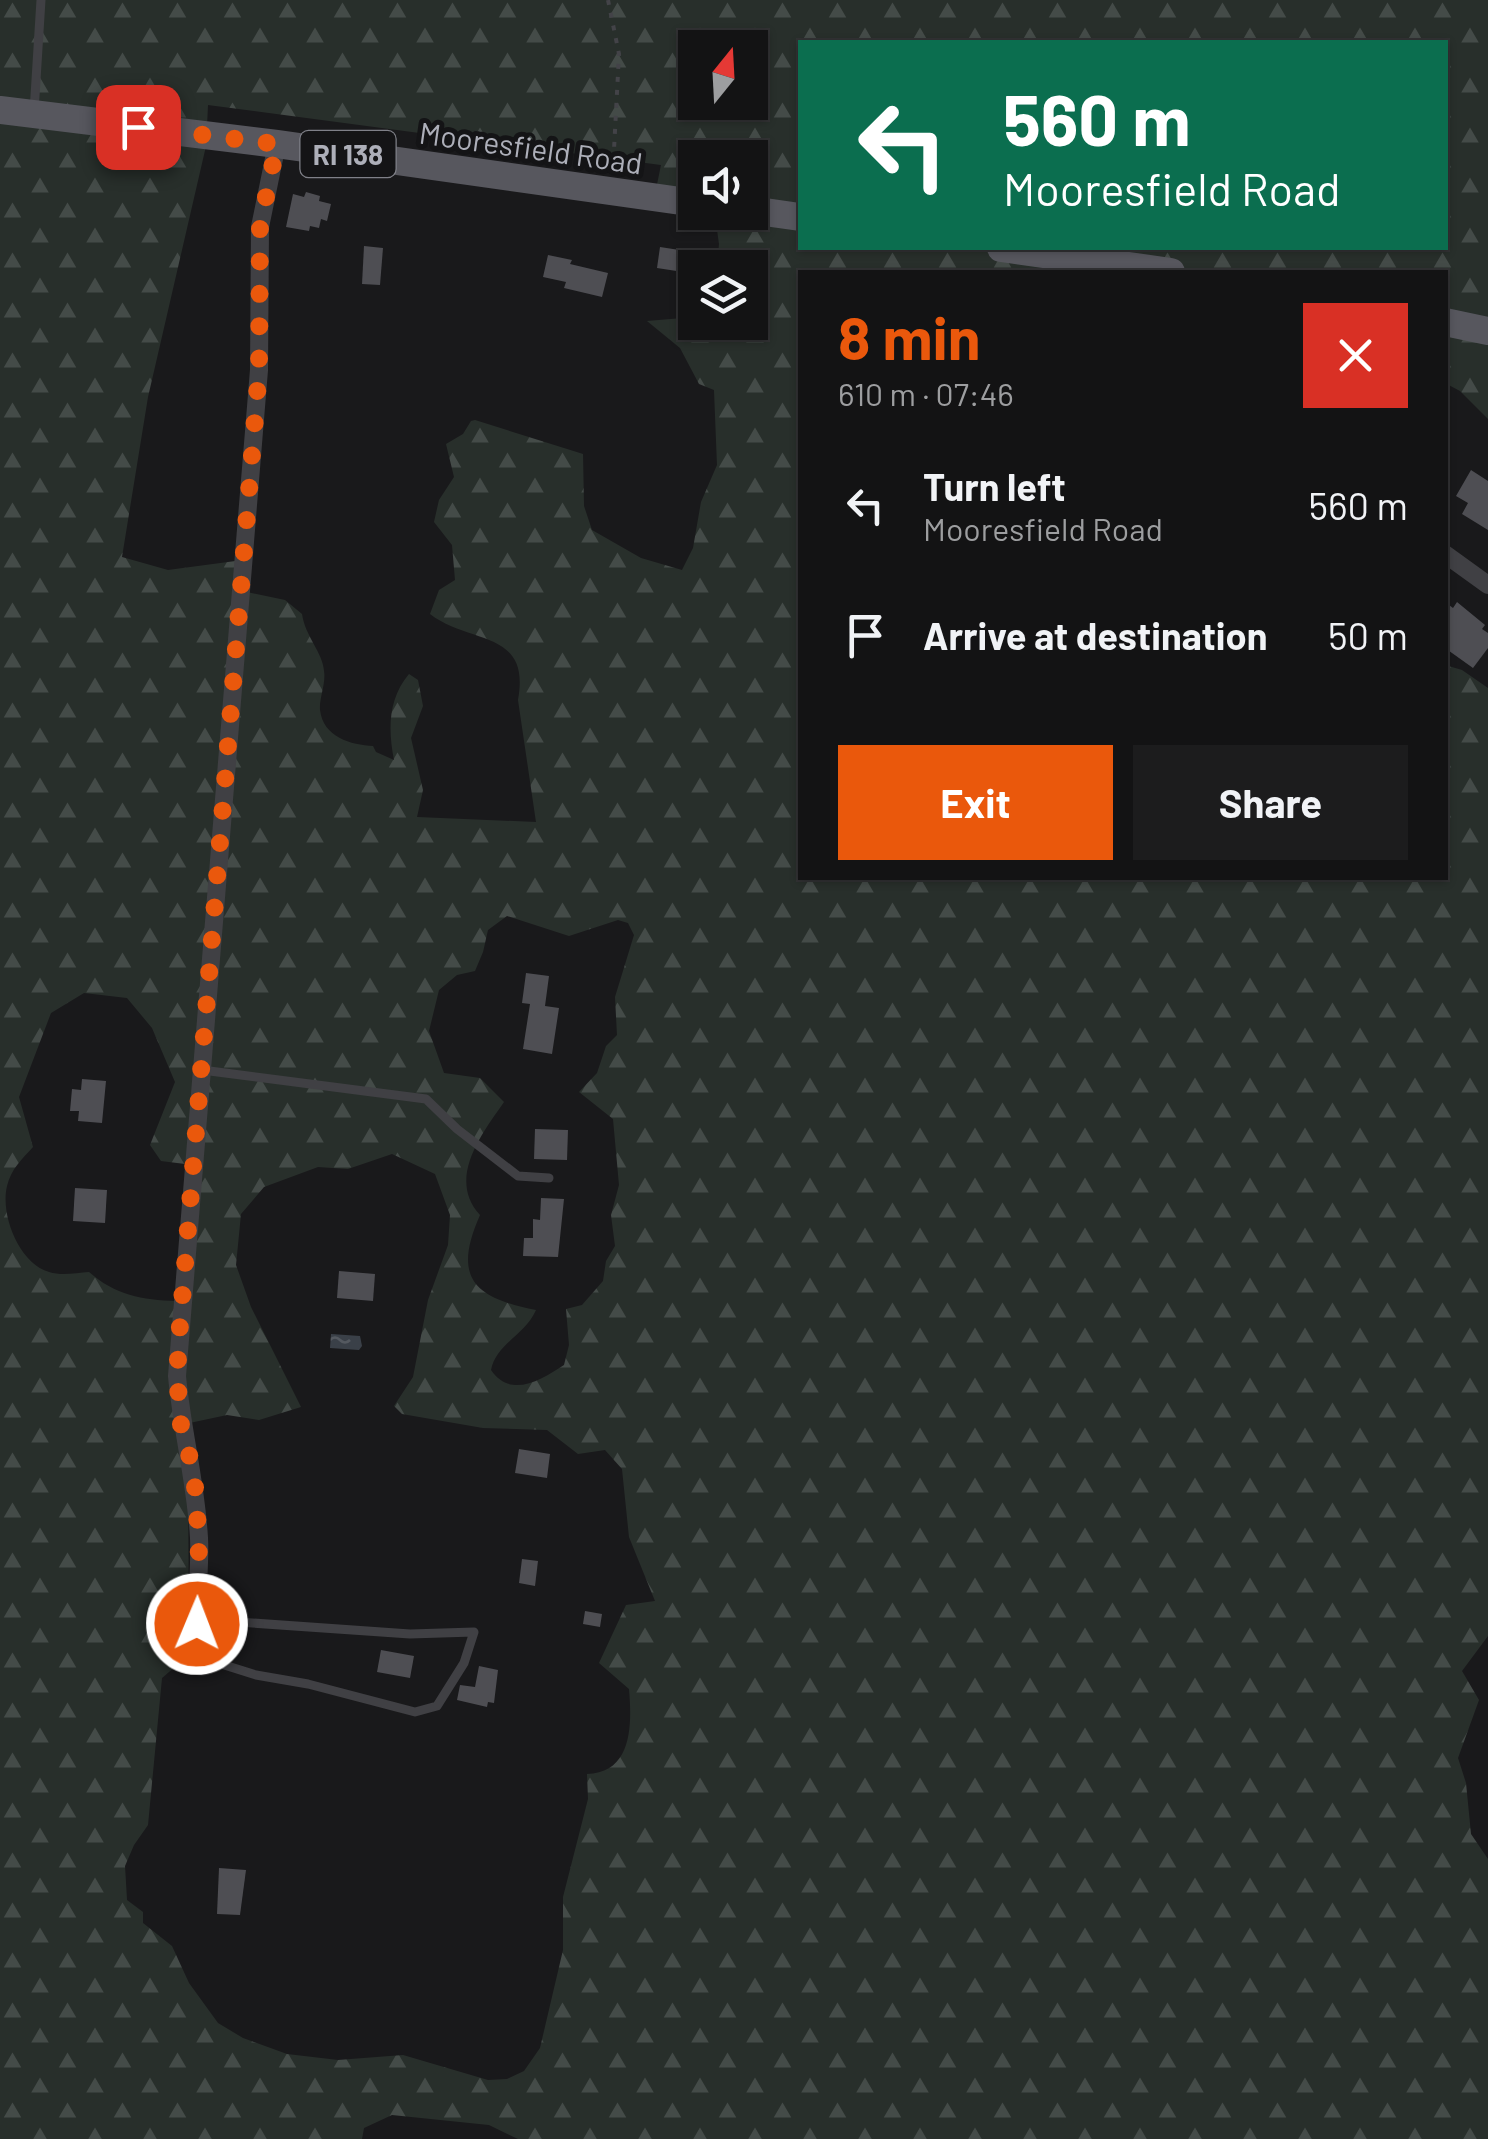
<!DOCTYPE html>
<meta charset="utf-8">
<style>
body{margin:0;font-family:Barlow,sans-serif;background:#1c1c1d;color:#f1f3f6;height:100vh;display:flex;flex-direction:column;font-size:38px;white-space:nowrap}
*{box-sizing:border-box;margin:0}
p{font-size:32px;color:#9d9ea0}
.icon{flex:none;width:55px;height:55px;fill:none;stroke:currentColor;stroke-width:2;stroke-linecap:round;stroke-linejoin:round}
.map{position:relative;flex:1;overflow:hidden}
.drawer{position:absolute;left:798px;top:270px;width:650px;height:610px;display:flex;flex-direction:column;background:#131314;border-radius:0px;box-shadow:0 2px 8px #0004,0 0 0 2px #323234}
.drawer>*{flex:none}
.top-card{position:absolute;left:798px;top:40px;width:650px;height:210px;border-radius:0px;box-shadow:0 2px 8px #0004,0 0 0 2px #323234;background:#0b6e4f;color:#fff;overflow:hidden}
.needle{width:65px;rotate:18deg}
.buttons{position:absolute;left:678px;top:30px;display:grid;gap:20px}
.buttons a{display:grid;place-items:center;width:90px;height:90px;border-radius:0px;background:#131314;box-shadow:0 2px 8px #0004,0 0 0 2px #323234;font-size:50px}
.pin{position:absolute;display:grid;place-items:center;width:85px;height:85px;color:#fff;margin:-42px;border-radius:20px;box-shadow:0 5px 15px #0006}
.me{position:absolute;width:110px;margin:-55px;rotate:1deg;stroke-linejoin:round;filter:drop-shadow(0 0 8px #0008)}
.turn{display:flex;align-items:center;gap:35px;height:210px;padding:0 40px;font-size:45px}
.turn .icon{width:130px;height:130px;stroke-width:2.5}
.turn b{display:block;font-size:70px;line-height:85px}
.round{display:grid;place-items:center;flex:none;width:105px;height:105px;border-radius:0px;background:#1c1c1d}
.headline{display:flex;align-items:center;justify-content:space-between;height:170px;padding:0 40px}
h1{font-size:60px;font-weight:700;line-height:75px;color:#ea580c}
.action{display:flex;gap:20px;margin-top:auto;padding:20px 40px}
.action a{flex:1;height:115px;border-radius:0px;background:#ea580c;color:#fff;font-size:40px;font-weight:700;line-height:115px;text-align:center}
.action a+a{background:#1c1c1d;color:#f1f3f6}
ul{padding:0;list-style:none}
li{display:flex;align-items:center;gap:30px;height:130px;padding:0 40px}
li div{flex:1}
li b{display:block;font-size:38px}
li em{font-style:normal}
.map>svg:first-child{display:block}
.forest{fill:url(#forest-firs);fill-rule:evenodd}
.water{fill:url(#water-ripples)}
.building{fill:#4e4e53}
.lines{fill:none;stroke-linecap:round;stroke-linejoin:round}
.path{stroke:#434348;stroke-width:4;stroke-dasharray:5 8;stroke-linecap:butt}
.lane{stroke:#404044;stroke-width:9}
.street{stroke:#404044;stroke-width:18}
.primary{stroke:#57575e;stroke-width:28}
.route{stroke:#ea580c;stroke-width:18;stroke-dasharray:0 32.4}
.labels{text-anchor:middle;dominant-baseline:central;stroke-width:10;stroke-linejoin:round;paint-order:stroke}
.shield{fill:#141416;stroke:#7f8088;stroke-width:2.5}
.shield-label{font-size:28px;font-weight:bold;fill:#adafb9}
.street-label{font-size:30px;fill:#adafb9;stroke:#141416}
</style>
<div class="map">
<svg width="1488" height="2139" viewBox="0 0 1488 2139">
<defs>
<pattern id="forest-firs" width="22" height="20" patternUnits="userSpaceOnUse" patternTransform="scale(2.5)"><rect width="22" height="20" fill="#282f2b"/><path d="M5 1l3.5 6h-7zM16 11l3.5 6h-7z" fill="#444b48"/></pattern>
<pattern id="water-ripples" width="26" height="14" patternUnits="userSpaceOnUse" patternTransform="scale(2.5)"><rect width="26" height="14" fill="#3a4048"/><path d="M2 4q2-2 4 0t4 0M15 11q2-2 4 0t4 0" fill="none" stroke="#545960"/></pattern>
</defs>
<rect width="100%" height="100%" fill="#19191b"/>
<path class="forest" d="M 0,0 L 1488,0 L 1488,419 L 1460,391 L 1445,383 L 1445,272 L 800,272 L 800,878 L 1445,878 L 1445,665 L 1462,670 L 1488,688 L 1488,1636 L 1462,1671 L 1479,1700 L 1458,1758 L 1466,1783 L 1471,1834 L 1488,1859 L 1488,2139 L 518,2139 L 489,2125 L 392,2115 L 364,2128 L 362,2139 L 0,2139 ZM 800,42 L 1445,42 L 1445,248 L 800,248 ZM 695,48 L 750,48 L 750,102 L 695,102 ZM 208,105 L 661,165 L 652,209 L 715,215 L 719,244 L 717,267 L 750,268 L 750,322 L 695,322 L 695,317 L 647,321 L 680,348 L 699,384 L 714,390 L 717,465 L 701,502 L 693,548 L 682,570 L 641,558 L 592,530 L 584,506 L 583,454 L 475,420 L 471,421 L 463,434 L 446,444 L 454,477 L 439,500 L 434,522 L 452,545 L 455,580 L 439,590 L 430,614 C 470,645 531,629 518,700 L 536,822 L 417,817 L 423,790 L 411,738 L 423,706 L 418,680 L 409,674 C 388,699 388,729 394,760 L 376,752 L 373,746 C 351,745 323,737 320,710 C 319,698 326,684 324,671 C 323,653 305,636 302,614 L 285,600 L 242,591 L 243,560 L 168,570 L 122,557 L 148,397 L 206,146 ZM 695,158 L 750,158 L 750,212 L 695,212 ZM 507,916 L 569,936 L 618,920 L 628,923 L 634,935 L 615,997 L 617,1035 L 606,1046 L 597,1073 L 579,1092 L 613,1119 L 619,1185 L 611,1215 L 615,1246 L 606,1261 L 603,1281 L 582,1305 L 566,1309 L 569,1345 L 564,1365 C 541,1380 511,1399 491,1370 C 496,1344 525,1335 536,1310 C 474,1298 452,1278 480,1215 C 447,1179 481,1135 504,1102 L 480,1078 L 444,1073 L 429,1031 L 439,990 L 457,975 L 475,971 L 483,952 L 488,930 ZM 84,993 L 127,998 L 152,1028 L 175,1082 L 150,1145 L 161,1161 L 193,1165 L 176,1301 C 142,1300 115,1295 89,1272 C 77,1273 61,1276 49,1272 C 19,1263 0,1215 7,1186 C 11,1169 22,1159 33,1147 L 19,1097 L 51,1013 ZM 392,1154 L 435,1174 L 450,1215 L 448,1245 L 428,1300 L 413,1377 L 394,1406 L 402,1414 L 483,1428 L 547,1430 L 578,1454 L 605,1450 L 622,1469 L 629,1537 L 655,1601 L 626,1605 L 599,1663 L 629,1689 C 632,1723 633,1773 587,1774 L 588,1799 L 563,1897 L 563,1950 L 540,2048 L 524,2071 L 507,2079 L 488,2080 L 403,2055 L 338,2060 L 287,2054 L 243,2038 L 218,2023 L 189,1983 L 172,1946 L 143,1923 L 143,1912 L 127,1900 L 125,1866 L 134,1845 L 148,1825 L 162,1678 L 197,1648 L 189,1629 L 188,1478 L 180,1425 L 227,1415 L 259,1420 L 301,1407 L 251,1307 L 236,1265 L 241,1214 L 264,1187 L 318,1167 L 348,1169 Z"/>
<polygon class="water" points="331,1334 360,1336 362,1346 359,1350 330,1348"/>
<g class="building">
<polygon points="306,192 320,196 319,201 331,204 327,221 321,219 319,228 310,226 309,231 286,227 293,194 304,197"/>
<polygon points="364,246 383,248 380,285 362,284"/>
<polygon points="660,247 686,251 683,272 657,268"/>
<polygon points="548,255 572,260 570,264 608,273 602,297 564,288 566,282 543,277"/>
<polygon points="1471,470 1488,481 1488,530 1462,514 1468,503 1456,496"/>
<polygon points="1445,602 1453,608 1457,602 1485,625 1482,629 1488,633 1488,648 1473,668 1445,648"/>
<polygon points="526,973 549,976 545,1006 559,1008 552,1054 523,1049 530,1004 522,1003"/>
<polygon points="82,1079 106,1081 102,1123 78,1121 79,1111 70,1111 72,1089 81,1090"/>
<polygon points="535,1129 568,1130 567,1160 534,1159"/>
<polygon points="75,1188 107,1190 105,1223 73,1221"/>
<polygon points="541,1198 564,1199 558,1257 523,1256 524,1238 533,1238 533,1219 540,1220"/>
<polygon points="339,1271 375,1274 373,1301 337,1298"/>
<polygon points="519,1449 550,1454 547,1478 515,1473"/>
<polygon points="522,1559 538,1561 535,1586 519,1583"/>
<polygon points="585,1611 602,1614 600,1627 583,1624"/>
<polygon points="381,1650 414,1656 410,1678 377,1672"/>
<polygon points="479,1666 498,1670 494,1703 488,1702 487,1707 457,1700 460,1685 475,1687"/>
<polygon points="219,1868 246,1870 240,1915 217,1914"/>
</g>
<g class="lines">
<polyline class="path" points="608,0 619,54 613,169"/>
<g class="lane">
<polyline points="34,112 41,0"/>
<polyline points="202,1070 426,1099 457,1129 518,1176 549,1178"/>
<polyline points="200,1610 238,1622 410,1634 474,1632 464,1663 437,1706 415,1712 308,1684 256,1675 218,1663 204,1646"/>
</g>
<g class="street">
<polyline points="1445,554 1488,585"/>
<path d="M 204,1646 C 192,1609 201,1575 199,1538 C 196,1483 182,1431 177,1376 L 259,370 L 260,227 L 277,144"/>
</g>
<g class="primary">
<polyline points="0,110 277,144 695,203"/>
<polyline points="750,210 800,217"/>
<polyline points="1001,248 1171,272"/>
<polyline points="1445,322 1488,331"/>
</g>
</g>
<g class="lines">
<polyline class="route" points="138,127 277,144 260,226 259,370 180,1325 177,1376 181,1425 194,1473 199,1542 197,1624"/>
</g>
<g class="labels">
<rect class="shield" x="300.5" y="131" width="95" height="46" rx="8"/>
<g class="shield-label">
<text x="348" y="154">RI 138</text>
</g>
<g class="street-label">
<text transform="translate(531 147) rotate(8)">Mooresfield Road</text>
</g>
</g>
</svg>
<div class="buttons">
<a><svg class="needle" viewBox="-14 -14 28 28"><path d="M0-13l5 13h-10z" fill="#e53935"/><path d="M0 13l5-13h-10z" fill="#9d9ea0"/></svg></a>
<a><svg class="icon" aria-label="sound" viewBox="0 0 24 24"><path d="M4 9h4l5-4v14l-5-4H4zM17 9q2 3 0 6"/></svg></a>
<a><svg class="icon" aria-label="layers" viewBox="0 0 24 24"><path d="M12 4l9 5-9 5-9-5zM3 14l9 5 9-5"/></svg></a>
</div>
<div class="pin" style="left:138px;top:127px;background:#d93025"><svg class="icon" aria-label="arrive" viewBox="0 0 24 24"><path d="M6 21V4h12l-3 4 3 4H6"/></svg></div>
<svg class="me" style="left:197px;top:1624px" viewBox="-20 -20 40 40"><circle r="17" fill="#ea580c" stroke="#fff" stroke-width="3"/><path d="M0-11L8 9 0 5-8 9z" fill="#fff"/></svg>
<div class="top-card">
<div class="turn"><svg class="icon" aria-label="left" viewBox="0 0 24 24"><path d="M17 20v-9H6M10 6l-5 5 5 5"/></svg><div><b>560 m</b>Mooresfield Road</div></div>
</div>
<section class="drawer">
<div class="headline"><div><h1>8 min</h1><p>610 m · 07:46</p></div><a class="round" style="background:#d93025;color:#fff"><svg class="icon" aria-label="close" viewBox="0 0 24 24"><path d="M6 6l12 12M18 6L6 18"/></svg></a></div>
<ul>
<li><svg class="icon" aria-label="left" viewBox="0 0 24 24"><path d="M17 20v-9H6M10 6l-5 5 5 5"/></svg><div><b>Turn left</b><p>Mooresfield Road</p></div><em>560 m</em></li>
<li><svg class="icon" aria-label="arrive" viewBox="0 0 24 24"><path d="M6 21V4h12l-3 4 3 4H6"/></svg><div><b>Arrive at destination</b></div><em>50 m</em></li>
</ul>
<div class="action"><a>Exit</a><a>Share</a></div>
</section>
</div>
